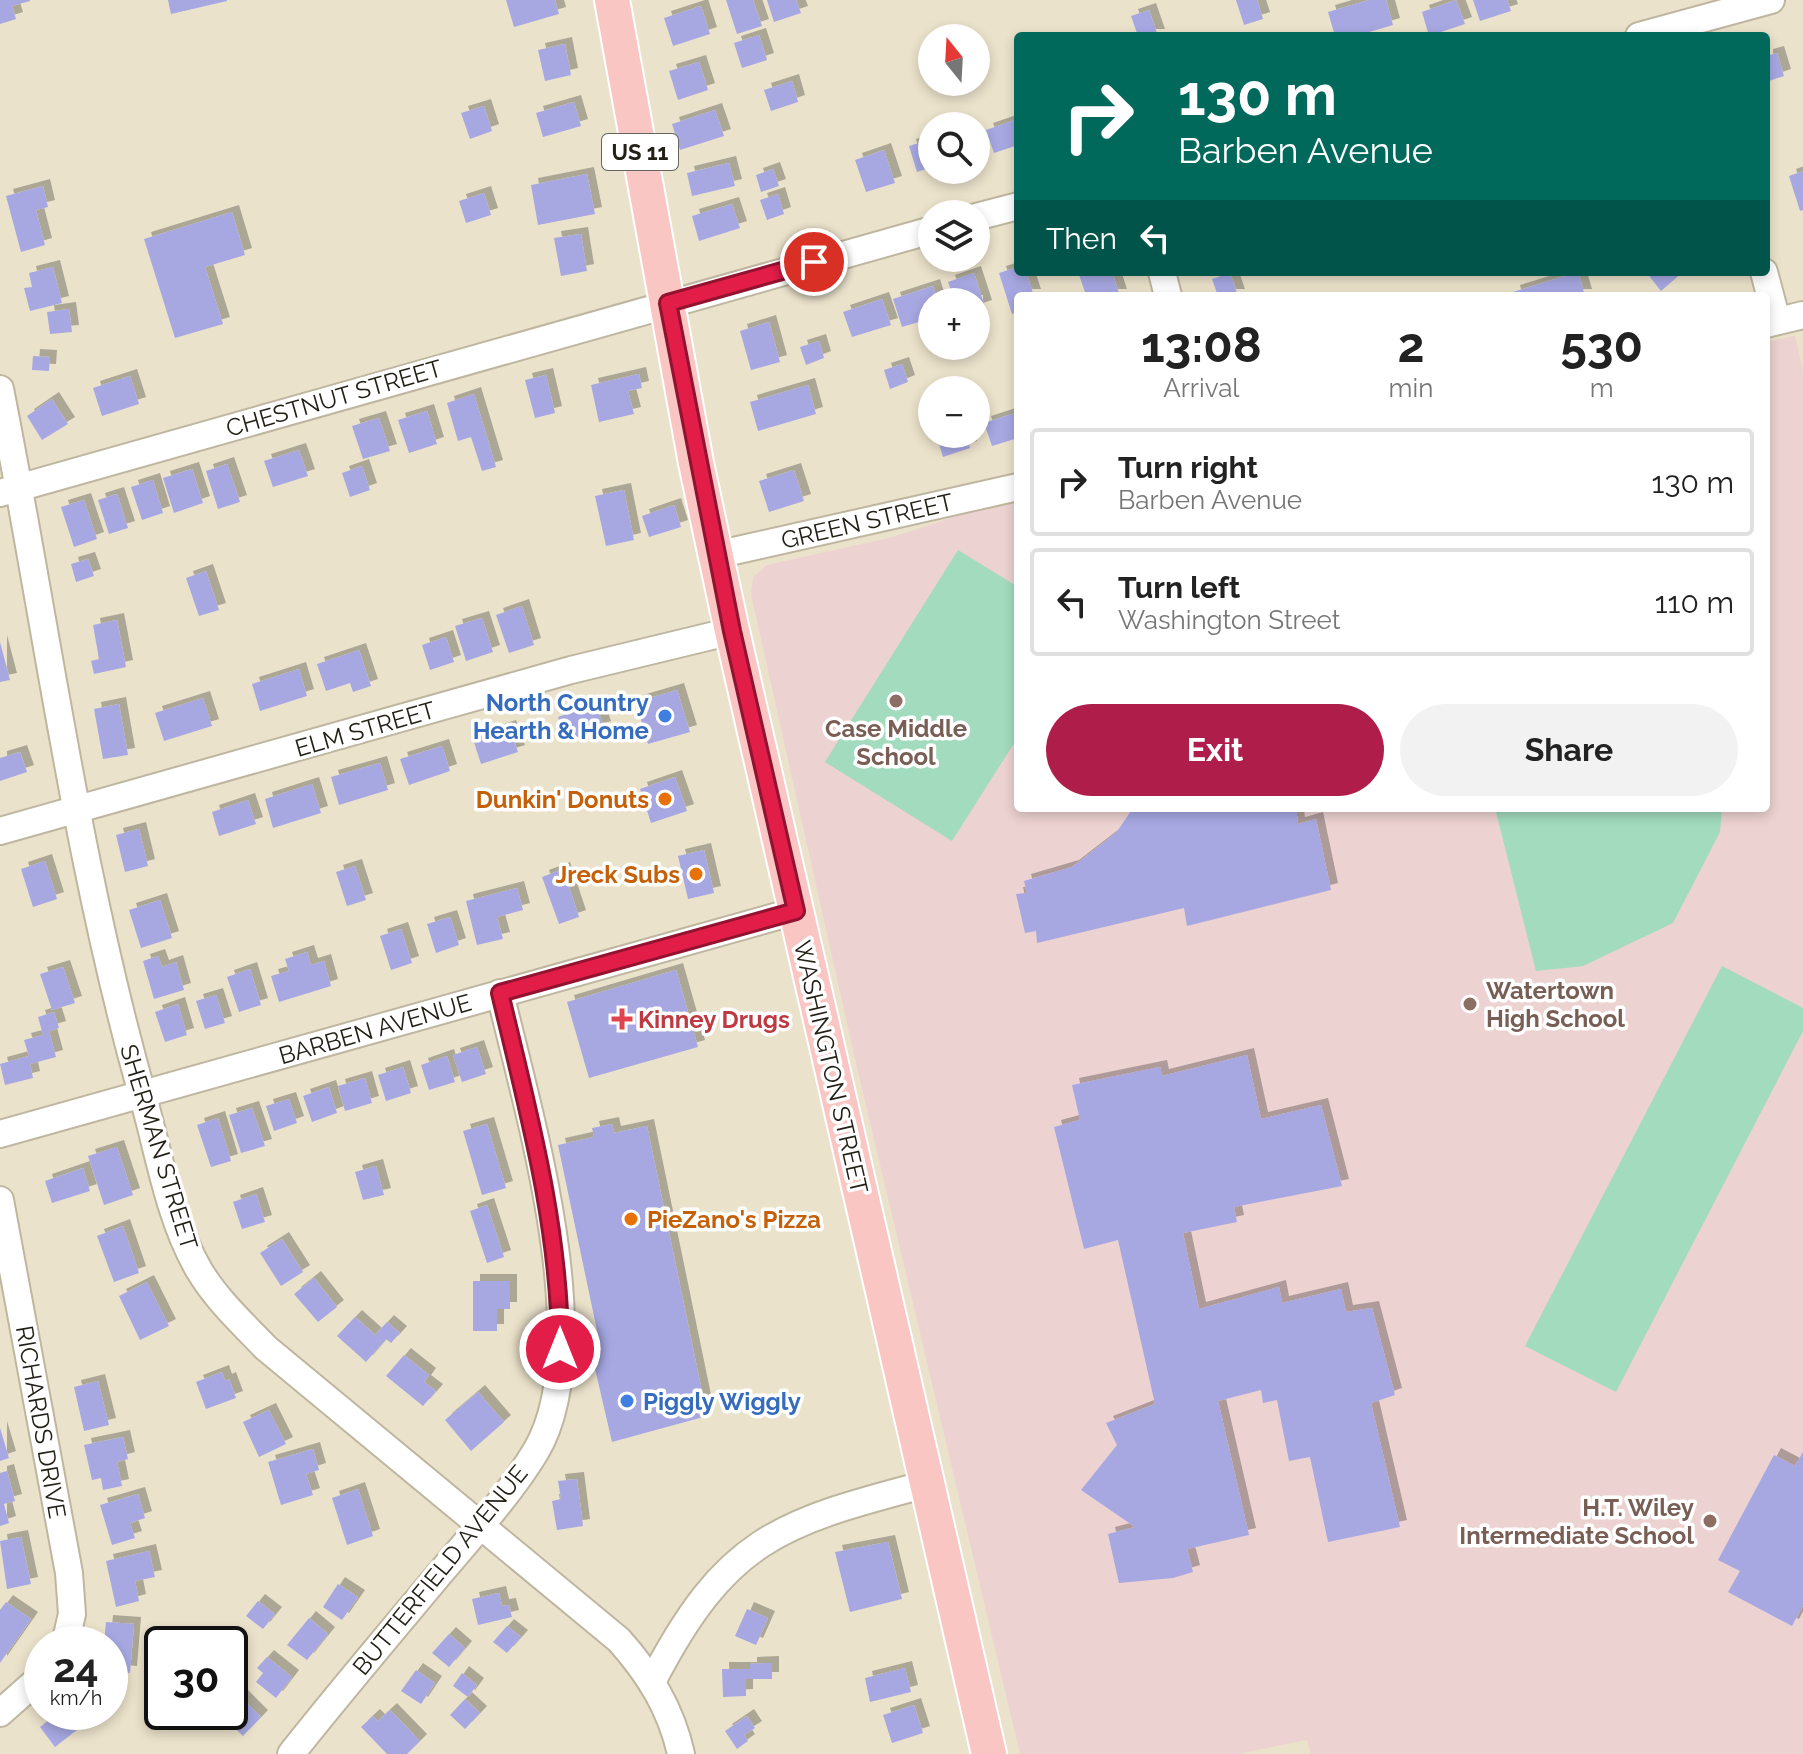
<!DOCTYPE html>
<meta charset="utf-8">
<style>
body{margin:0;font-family:Raleway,sans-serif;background:#f2f2f2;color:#222;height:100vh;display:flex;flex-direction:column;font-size:30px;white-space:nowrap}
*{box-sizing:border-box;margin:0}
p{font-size:26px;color:#767676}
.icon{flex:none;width:44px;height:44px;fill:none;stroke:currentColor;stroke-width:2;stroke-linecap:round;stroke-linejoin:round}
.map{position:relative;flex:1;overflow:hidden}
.sheet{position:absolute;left:1014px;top:292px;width:756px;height:520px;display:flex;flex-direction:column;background:#fff;border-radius:8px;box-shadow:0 4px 12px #0003}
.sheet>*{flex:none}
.hud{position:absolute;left:1014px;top:32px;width:756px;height:244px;border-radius:8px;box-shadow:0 4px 12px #0003;background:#00695c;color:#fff;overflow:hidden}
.needle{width:52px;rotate:342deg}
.tools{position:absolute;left:918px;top:24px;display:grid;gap:16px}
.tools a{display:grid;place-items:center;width:72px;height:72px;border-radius:50%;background:#fff;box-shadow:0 4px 12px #0003;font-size:40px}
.speed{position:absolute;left:24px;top:1626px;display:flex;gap:16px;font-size:40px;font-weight:700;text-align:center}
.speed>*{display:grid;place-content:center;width:104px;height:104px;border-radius:50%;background:#fff;box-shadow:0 4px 12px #0003;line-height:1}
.speed small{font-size:20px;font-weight:400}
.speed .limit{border:4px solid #111;border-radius:12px;background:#fff;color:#111}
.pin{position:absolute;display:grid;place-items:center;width:68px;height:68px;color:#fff;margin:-34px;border:4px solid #fff;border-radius:50%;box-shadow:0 2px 8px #0007}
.me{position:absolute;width:88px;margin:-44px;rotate:0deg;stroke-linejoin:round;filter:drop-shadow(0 0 6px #0008)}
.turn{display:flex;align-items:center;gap:28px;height:168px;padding:0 32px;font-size:36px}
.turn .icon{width:104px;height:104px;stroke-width:2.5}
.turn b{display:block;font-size:56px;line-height:68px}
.then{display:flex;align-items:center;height:76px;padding:0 32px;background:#0003;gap:16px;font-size:30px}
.eta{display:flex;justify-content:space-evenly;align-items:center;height:136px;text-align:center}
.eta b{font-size:48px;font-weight:700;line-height:56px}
.action{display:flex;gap:16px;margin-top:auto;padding:16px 32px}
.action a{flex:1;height:92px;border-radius:48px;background:#af1d4b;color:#fff;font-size:32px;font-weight:700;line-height:92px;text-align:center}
.action a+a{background:#f2f2f2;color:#222}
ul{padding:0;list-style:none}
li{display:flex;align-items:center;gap:24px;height:108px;margin:0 16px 12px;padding:0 16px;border:4px solid #e0e0e0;border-radius:8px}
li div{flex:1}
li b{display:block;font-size:30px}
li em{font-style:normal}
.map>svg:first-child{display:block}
.education{fill:#ecd2d0}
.green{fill:#a2dbbd}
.building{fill:#a7a8e2;filter:url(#shadow)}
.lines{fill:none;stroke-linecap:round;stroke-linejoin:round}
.minor-casing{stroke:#bfb6a0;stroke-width:30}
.major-casing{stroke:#fff;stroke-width:38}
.minor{stroke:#fff;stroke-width:26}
.major{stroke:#f9c6c4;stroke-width:34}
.route-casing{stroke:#92132f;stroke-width:20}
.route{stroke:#e11d48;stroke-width:14}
.education-dot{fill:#8d6e63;stroke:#fff;stroke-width:3}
.shop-dot{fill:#3f7fe0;stroke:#fff;stroke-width:3}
.food-dot{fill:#e8710a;stroke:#fff;stroke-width:3}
.health-dot{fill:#e0444e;stroke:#fff;stroke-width:3}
.labels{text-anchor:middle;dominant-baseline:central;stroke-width:7;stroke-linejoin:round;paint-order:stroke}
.shield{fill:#fff;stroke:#65635d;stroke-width:2}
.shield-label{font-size:22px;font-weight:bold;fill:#232017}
.street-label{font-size:24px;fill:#232017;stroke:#fff}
.shop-label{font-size:24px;font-weight:bold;fill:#366cbe;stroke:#fff;text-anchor:end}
.education-label{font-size:24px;font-weight:bold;fill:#785e54;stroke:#fff}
.food-label{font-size:24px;font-weight:bold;fill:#c56008;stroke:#fff;text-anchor:end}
.health-label{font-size:24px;font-weight:bold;fill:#be3a42;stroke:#fff;text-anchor:start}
</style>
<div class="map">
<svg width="1803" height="1754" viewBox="0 0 1803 1754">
<defs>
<filter id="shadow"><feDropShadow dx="7" dy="-7" stdDeviation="0" flood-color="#0004"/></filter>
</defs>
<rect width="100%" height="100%" fill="#ebe2cb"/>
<polygon class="education" points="1795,336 1803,371 1803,1754 1311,1754 1307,1740 1238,1754 1020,1754 855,1059 751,594 753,577 767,565 893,537 966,513 1018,503 1018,808 1766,808 1766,342"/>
<g class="green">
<polygon points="958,550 1018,587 1018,737 952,841 825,762"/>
<polygon points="1495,808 1722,808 1720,832 1673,923 1583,966 1536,971"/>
<polygon points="1722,966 1803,1008 1803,1031 1616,1392 1525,1346"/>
</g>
<g class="building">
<polygon points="0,0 30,0 30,1 12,6 16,19 0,24"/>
<polygon points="168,0 227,0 227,1 171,14"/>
<polygon points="506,0 555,0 559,14 514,27"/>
<polygon points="726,0 753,0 762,26 737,34"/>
<polygon points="767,0 796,0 801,13 774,22"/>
<polygon points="1236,0 1257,0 1263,19 1244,25"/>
<polygon points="1369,0 1386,0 1393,25 1356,36 1335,36 1328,12"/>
<polygon points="1456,0 1465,24 1429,36 1422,12"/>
<polygon points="1473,0 1507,0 1511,11 1480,21"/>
<polygon points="701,6 710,34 673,46 664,18"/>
<polygon points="1149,10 1158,36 1138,36 1131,16"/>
<polygon points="759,35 767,60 742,68 734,43"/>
<polygon points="565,44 571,75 545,81 538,50"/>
<polygon points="1777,53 1784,76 1766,82 1766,56"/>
<polygon points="699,62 708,90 678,100 669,71"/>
<polygon points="792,81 798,102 771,111 764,90"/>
<polygon points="574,102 581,126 543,137 536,113"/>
<polygon points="484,106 492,131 470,139 461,113"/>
<polygon points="715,110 724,136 680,150 672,124"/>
<polygon points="1018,119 1018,145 994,153 986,130"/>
<polygon points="932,139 932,167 917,172 909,146"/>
<polygon points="884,150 895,183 866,192 855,160"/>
<polygon points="729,163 735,186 692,196 687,173"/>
<polygon points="773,169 779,186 761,192 756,175"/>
<polygon points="1803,171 1803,210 1800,211 1789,176"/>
<polygon points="587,174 595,214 538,225 531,185"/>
<polygon points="43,186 48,207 36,210 45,245 21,252 6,196"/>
<polygon points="484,193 491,215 466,223 459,201"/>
<polygon points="778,194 784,214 767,220 760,200"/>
<polygon points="732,204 740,228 699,241 692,216"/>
<polygon points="232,212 245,255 205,267 223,324 175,338 144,239"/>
<polygon points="581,234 587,271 561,276 554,238"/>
<polygon points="53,267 62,303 30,311 24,288 32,287 29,273"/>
<polygon points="1018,267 1018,272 1026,272 1034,296 1018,296 1018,312 1012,314 999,273"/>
<polygon points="1078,272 1112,272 1120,296 1096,296 1094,292 1086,295"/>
<polygon points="1578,272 1585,296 1514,296 1513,292"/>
<polygon points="1646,272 1683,272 1661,291"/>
<polygon points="974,273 985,307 976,310 976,302 955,302 948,282"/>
<polygon points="1230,273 1238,296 1218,296 1212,279"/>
<polygon points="933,286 938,302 932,302 932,318 902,327 893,299"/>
<polygon points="882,299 891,325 852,337 843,312"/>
<polygon points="69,309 72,332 50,334 47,312"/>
<polygon points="769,322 780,362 751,370 740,331"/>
<polygon points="819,341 824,358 806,365 800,347"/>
<polygon points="33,356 50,357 49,371 32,370"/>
<polygon points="902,364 908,382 890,389 884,370"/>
<polygon points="639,374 642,388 628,391 634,414 599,422 591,385"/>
<polygon points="546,375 555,413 535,418 525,380"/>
<polygon points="130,376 139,404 102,416 93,388"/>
<polygon points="808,385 816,414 758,431 750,402"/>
<polygon points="474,394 496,467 482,471 471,437 458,441 447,403"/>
<polygon points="52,399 68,424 42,440 27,416"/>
<polygon points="427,411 437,444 409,453 398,420"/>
<polygon points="1015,413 1018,438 992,446 984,423"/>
<polygon points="379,418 390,451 363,459 352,426"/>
<polygon points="936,434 966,434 970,448 943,457"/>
<polygon points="299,450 308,476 273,487 264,461"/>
<polygon points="227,464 240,502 218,509 206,471"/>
<polygon points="362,466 370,490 350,497 342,473"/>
<polygon points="192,469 203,503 174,513 163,478"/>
<polygon points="794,470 804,501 769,512 759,481"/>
<polygon points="153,480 163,513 142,520 131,487"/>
<polygon points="624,490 634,540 606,546 595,496"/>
<polygon points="117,494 128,528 109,534 98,500"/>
<polygon points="84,500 97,539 74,547 61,507"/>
<polygon points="674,505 681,527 649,537 642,516"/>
<polygon points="88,559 94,576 76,582 71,564"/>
<polygon points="206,571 219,610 199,616 186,578"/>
<polygon points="522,606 534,645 509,653 496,615"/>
<polygon points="482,618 493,652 466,661 455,626"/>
<polygon points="117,620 126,667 94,674 91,661 99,659 93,625"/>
<polygon points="446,637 454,662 430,670 422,645"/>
<polygon points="0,642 10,680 0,682"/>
<polygon points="359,650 371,686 353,692 350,683 326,691 317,664"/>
<polygon points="299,669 307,696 260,711 252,684"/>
<polygon points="677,690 690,732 648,744 636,702"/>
<polygon points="203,698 212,726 164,741 155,713"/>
<polygon points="119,704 128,755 103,759 94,709"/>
<polygon points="596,704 604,728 566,741 558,717"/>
<polygon points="509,727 518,752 481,764 473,739"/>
<polygon points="442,746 450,771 409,785 400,759"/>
<polygon points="20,752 27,772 0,781 0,758"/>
<polygon points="380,763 388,790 339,805 331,777"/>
<polygon points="675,777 687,811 651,823 640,789"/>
<polygon points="312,784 321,813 273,828 265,799"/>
<polygon points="248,800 256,824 219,836 212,812"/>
<polygon points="1133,808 1296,808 1298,824 1316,819 1331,890 1187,926 1184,908 1037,943 1036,931 1025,933 1016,894 1027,893 1024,881 1072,867 1116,833"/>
<polygon points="139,829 148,866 125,872 116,835"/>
<polygon points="704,850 714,893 688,899 678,856"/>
<polygon points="45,861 57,899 33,907 21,869"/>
<polygon points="355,866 366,900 347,906 336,872"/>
<polygon points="563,869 579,917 559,924 542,877"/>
<polygon points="517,888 523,910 497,917 503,939 477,945 466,901"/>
<polygon points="160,900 172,938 141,948 129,910"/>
<polygon points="450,917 459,945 436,953 427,924"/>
<polygon points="401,929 412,963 391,970 380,936"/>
<polygon points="307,952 311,965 324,961 331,986 279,1002 271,976 289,971 285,959"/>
<polygon points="158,956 162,967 176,962 184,990 154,999 143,961"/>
<polygon points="63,967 75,1003 52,1010 40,974"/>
<polygon points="250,969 261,1005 239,1012 227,977"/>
<polygon points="676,970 698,1047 589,1078 567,1002"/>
<polygon points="216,995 225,1023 205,1029 196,1001"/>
<polygon points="178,1004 187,1035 165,1042 155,1012"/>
<polygon points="54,1012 59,1028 49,1031 56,1057 30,1064 33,1078 5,1085 0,1064 29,1056 24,1040 43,1035 38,1017"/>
<polygon points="477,1047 486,1074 462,1082 453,1055"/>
<polygon points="1247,1055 1261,1119 1321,1105 1342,1186 1234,1207 1237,1222 1183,1233 1199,1309 1279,1287 1282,1303 1341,1289 1346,1312 1372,1308 1395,1395 1371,1403 1400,1527 1328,1542 1310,1457 1289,1461 1277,1400 1263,1403 1261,1390 1218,1401 1249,1535 1187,1549 1193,1572 1173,1578 1119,1583 1108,1534 1135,1527 1081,1490 1117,1445 1106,1423 1155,1404 1118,1240 1084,1249 1054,1127 1080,1120 1072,1085 1160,1067 1162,1076"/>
<polygon points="447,1056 455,1082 429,1090 421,1065"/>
<polygon points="403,1067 411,1093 386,1101 378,1075"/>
<polygon points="365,1078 372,1103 345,1111 338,1086"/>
<polygon points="329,1087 337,1113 312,1122 303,1096"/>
<polygon points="289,1099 297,1123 274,1131 266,1106"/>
<polygon points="252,1108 265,1146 241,1153 229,1115"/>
<polygon points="218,1118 231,1161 211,1167 197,1125"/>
<polygon points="487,1124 506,1188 482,1195 463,1131"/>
<polygon points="612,1124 614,1133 647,1126 707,1416 612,1442 589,1343 599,1340 558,1145 594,1137 592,1128"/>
<polygon points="117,1147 133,1195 104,1205 88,1156"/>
<polygon points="376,1166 384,1195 363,1200 355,1172"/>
<polygon points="83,1168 90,1191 52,1203 45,1181"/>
<polygon points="256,1194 265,1222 242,1229 233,1202"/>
<polygon points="487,1205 504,1257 487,1263 470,1211"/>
<polygon points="123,1226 139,1273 114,1282 97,1236"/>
<polygon points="282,1239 303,1272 281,1286 260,1253"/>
<polygon points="314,1278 337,1307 318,1322 294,1294"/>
<polygon points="473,1281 510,1281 510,1309 497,1309 497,1331 473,1331"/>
<polygon points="147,1282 169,1326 140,1340 119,1296"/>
<polygon points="355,1317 375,1335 387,1322 400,1333 391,1343 386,1339 366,1362 337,1336"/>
<polygon points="404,1355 429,1375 424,1382 436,1391 423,1406 386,1376"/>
<polygon points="222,1372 225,1381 229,1379 236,1398 206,1409 196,1382"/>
<polygon points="98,1381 109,1425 84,1431 74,1387"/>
<polygon points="478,1392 504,1422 471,1451 445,1420"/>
<polygon points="269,1410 286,1444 259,1457 243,1422"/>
<polygon points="0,1428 9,1458 0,1461"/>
<polygon points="123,1437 128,1459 117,1462 122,1486 103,1490 101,1478 92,1480 84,1445"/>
<polygon points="313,1449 319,1470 306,1474 313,1495 281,1505 268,1462"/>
<polygon points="1803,1452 1803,1605 1792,1626 1728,1592 1740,1571 1718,1560 1774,1455 1795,1466"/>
<polygon points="7,1471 15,1501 4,1504 9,1523 0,1526 0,1473"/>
<polygon points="577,1479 583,1526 557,1530 552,1501 561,1499 558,1481"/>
<polygon points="358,1489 373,1536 347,1545 332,1498"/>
<polygon points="138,1494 145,1518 130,1523 135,1538 112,1545 100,1505"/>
<polygon points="21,1537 31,1584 7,1589 0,1541"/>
<polygon points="888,1542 902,1599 850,1612 835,1552"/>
<polygon points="149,1551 155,1577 135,1581 139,1601 116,1607 106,1561"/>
<polygon points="338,1584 358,1597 342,1620 323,1607"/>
<polygon points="499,1593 502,1606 509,1605 512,1617 478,1625 472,1599"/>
<polygon points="258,1601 275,1614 263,1629 246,1616"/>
<polygon points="6,1602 31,1619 0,1663 0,1610"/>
<polygon points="747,1609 768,1618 756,1645 735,1636"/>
<polygon points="309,1618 328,1634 307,1660 287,1645"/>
<polygon points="106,1622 134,1624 130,1673 110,1671 110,1644 104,1644"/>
<polygon points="507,1626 521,1637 507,1653 493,1642"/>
<polygon points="449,1634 465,1648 449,1667 432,1653"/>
<polygon points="267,1657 292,1677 276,1698 256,1682 263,1673 257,1668"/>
<polygon points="772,1663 772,1679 746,1679 746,1696 723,1697 722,1669 750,1669 750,1664"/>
<polygon points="905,1668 911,1692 870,1702 865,1678"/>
<polygon points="416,1670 435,1683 421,1704 401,1691"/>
<polygon points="462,1673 477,1685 468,1697 453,1686"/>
<polygon points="238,1694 261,1717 243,1736 218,1712 230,1712 230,1702"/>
<polygon points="465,1699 480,1713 465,1729 450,1715"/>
<polygon points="914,1705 923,1733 892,1743 883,1715"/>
<polygon points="390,1710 420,1741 407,1754 387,1754 361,1727 373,1716 378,1721"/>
<polygon points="59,1712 100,1712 55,1747 40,1727"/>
<polygon points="747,1716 755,1728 744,1735 748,1741 737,1749 725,1731"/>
</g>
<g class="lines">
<g class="minor-casing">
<g id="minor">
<polyline points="1639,36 1771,0"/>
<polyline points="976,217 1018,206"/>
<polyline points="1162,272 1168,296"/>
<polyline points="1764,272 1777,321"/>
<polyline points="1766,324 1803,315"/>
<path d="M 0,389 C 47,626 77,865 143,1097 C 159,1153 169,1219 199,1270 C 216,1299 242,1323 266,1348 L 619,1640 C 650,1675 671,1709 681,1754"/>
<polyline points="0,493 932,230"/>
<polyline points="716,555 1018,487"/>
<polyline points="0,831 571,670 732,631"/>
<polyline points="0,1134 796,911"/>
<polyline points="0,1200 69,1573 72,1614 65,1644"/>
<path d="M 652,1682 C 726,1539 778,1523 927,1484"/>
<polyline points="0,1713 42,1676"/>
<path d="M 291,1754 C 340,1692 391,1632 442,1571 C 474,1533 510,1494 536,1451 C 599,1344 527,1108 500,993"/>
</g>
</g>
<g class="major-casing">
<polyline id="major" points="612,0 696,463 732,631 989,1754"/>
</g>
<use href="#minor" class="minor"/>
<use href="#major" class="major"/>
</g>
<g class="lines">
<g class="route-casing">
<path id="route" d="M 560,1349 C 560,1227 528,1111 500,993 L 796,911 L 732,631 L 668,303 L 814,262"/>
</g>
<use href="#route" class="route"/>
</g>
<g class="education-dot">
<circle cx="896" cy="701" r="8"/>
<circle cx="1470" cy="1004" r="8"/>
<circle cx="1710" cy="1521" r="8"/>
</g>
<g class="shop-dot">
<circle cx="665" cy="716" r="8"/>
<circle cx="627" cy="1401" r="8"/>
</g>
<g class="food-dot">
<circle cx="665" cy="799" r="8"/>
<circle cx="696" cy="874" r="8"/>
<circle cx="631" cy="1219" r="8"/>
</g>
<path class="health-dot" d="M618 1007h8v8h8v8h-8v8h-8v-8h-8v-8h8z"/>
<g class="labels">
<rect class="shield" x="602" y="134" width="76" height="36" rx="6"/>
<g class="shield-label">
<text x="640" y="152">US 11</text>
</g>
<g class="street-label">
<text transform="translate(334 398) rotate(-16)">CHESTNUT STREET</text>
<text transform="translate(867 521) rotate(-13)">GREEN STREET</text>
<text transform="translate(365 729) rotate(-16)">ELM STREET</text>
<text transform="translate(375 1029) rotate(-16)">BARBEN AVENUE</text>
<text transform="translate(831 1067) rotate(77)">WASHINGTON STREET</text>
<text transform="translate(159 1147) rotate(73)">SHERMAN STREET</text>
<text transform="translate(41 1422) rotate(80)">RICHARDS DRIVE</text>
<text transform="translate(440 1570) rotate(-51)">BUTTERFIELD AVENUE</text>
</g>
<g class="shop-label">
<text x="649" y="702">North Country<tspan x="649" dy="28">Hearth &amp; Home</tspan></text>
<text x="643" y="1401" text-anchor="start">Piggly Wiggly</text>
</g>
<g class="education-label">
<text x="896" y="728">Case Middle<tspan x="896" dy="28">School</tspan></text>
<text x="1486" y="990" text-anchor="start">Watertown<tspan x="1486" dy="28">High School</tspan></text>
<text x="1694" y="1507" text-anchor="end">H.T. Wiley<tspan x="1694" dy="28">Intermediate School</tspan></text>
</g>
<g class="food-label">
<text x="649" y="799">Dunkin' Donuts</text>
<text x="680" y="874">Jreck Subs</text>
<text x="647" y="1219" text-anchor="start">PieZano's Pizza</text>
</g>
<g class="health-label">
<text x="638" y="1019">Kinney Drugs</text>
</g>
</g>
</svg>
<div class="tools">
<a><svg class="needle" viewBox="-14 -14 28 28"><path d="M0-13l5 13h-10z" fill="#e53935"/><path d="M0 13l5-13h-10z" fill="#767676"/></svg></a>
<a><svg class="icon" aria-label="search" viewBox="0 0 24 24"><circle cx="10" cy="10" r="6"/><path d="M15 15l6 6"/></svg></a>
<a><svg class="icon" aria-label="layers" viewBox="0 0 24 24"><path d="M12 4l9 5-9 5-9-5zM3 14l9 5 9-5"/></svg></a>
<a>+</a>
<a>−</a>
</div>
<div class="speed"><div>24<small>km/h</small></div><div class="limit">30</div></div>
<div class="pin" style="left:814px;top:262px;background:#d93025"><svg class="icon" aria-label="arrive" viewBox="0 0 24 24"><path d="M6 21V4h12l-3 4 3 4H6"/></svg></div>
<svg class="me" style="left:560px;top:1349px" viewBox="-20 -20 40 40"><circle r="17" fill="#e11d48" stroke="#fff" stroke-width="3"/><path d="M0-11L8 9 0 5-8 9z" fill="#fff"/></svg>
<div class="hud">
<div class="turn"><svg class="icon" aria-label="right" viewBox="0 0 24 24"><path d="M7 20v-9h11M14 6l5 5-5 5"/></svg><div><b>130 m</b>Barben Avenue</div></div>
<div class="then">Then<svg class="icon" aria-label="left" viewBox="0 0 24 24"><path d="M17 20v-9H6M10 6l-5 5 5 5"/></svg></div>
</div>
<section class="sheet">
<div class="eta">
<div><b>13:08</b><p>Arrival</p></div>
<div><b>2</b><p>min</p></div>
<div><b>530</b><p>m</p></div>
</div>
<ul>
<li><svg class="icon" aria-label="right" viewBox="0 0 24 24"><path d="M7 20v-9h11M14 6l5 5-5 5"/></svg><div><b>Turn right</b><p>Barben Avenue</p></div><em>130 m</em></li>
<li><svg class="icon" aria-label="left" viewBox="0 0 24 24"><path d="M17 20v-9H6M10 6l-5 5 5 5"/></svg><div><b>Turn left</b><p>Washington Street</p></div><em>110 m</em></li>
</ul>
<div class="action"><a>Exit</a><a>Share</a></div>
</section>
</div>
